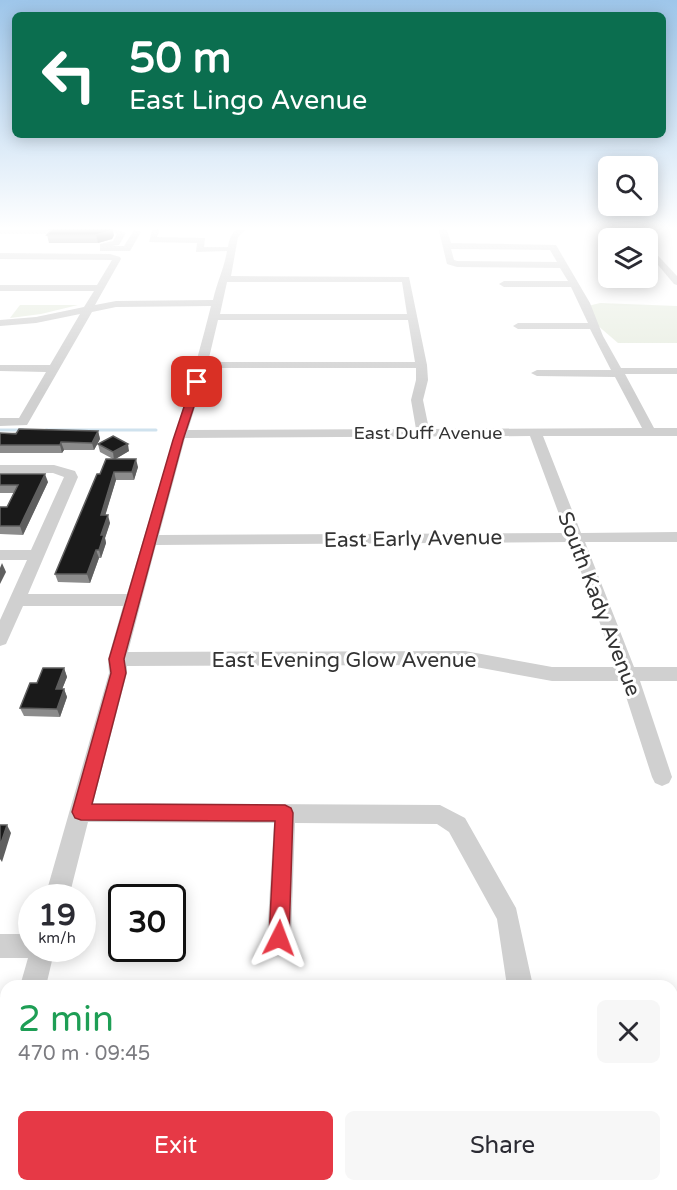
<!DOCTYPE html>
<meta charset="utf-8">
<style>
body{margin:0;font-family:"Varela Round",sans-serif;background:#f7f7f7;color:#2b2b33;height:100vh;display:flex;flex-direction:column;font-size:22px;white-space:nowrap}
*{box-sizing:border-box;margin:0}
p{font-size:20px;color:#7c7c81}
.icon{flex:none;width:33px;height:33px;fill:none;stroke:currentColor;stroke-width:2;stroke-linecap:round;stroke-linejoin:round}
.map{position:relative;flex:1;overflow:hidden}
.panel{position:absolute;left:0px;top:980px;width:678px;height:212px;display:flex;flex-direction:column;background:#fff;border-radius:18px 18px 0 0;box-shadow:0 3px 15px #0003}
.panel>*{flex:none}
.top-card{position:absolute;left:12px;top:12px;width:654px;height:126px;border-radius:9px;box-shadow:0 3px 15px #0003;background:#0b6e4f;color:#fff;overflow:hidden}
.tools{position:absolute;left:598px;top:156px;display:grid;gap:12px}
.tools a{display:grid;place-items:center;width:60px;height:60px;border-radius:9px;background:#fff;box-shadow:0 3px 15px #0003;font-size:30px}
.speed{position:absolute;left:18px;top:884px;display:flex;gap:12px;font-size:30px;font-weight:700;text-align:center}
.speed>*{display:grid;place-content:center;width:78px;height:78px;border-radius:50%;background:#fff;box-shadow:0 3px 15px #0003;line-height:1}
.speed small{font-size:15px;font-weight:400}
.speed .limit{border:3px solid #111;border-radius:9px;background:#fff;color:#111}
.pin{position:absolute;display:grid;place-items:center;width:51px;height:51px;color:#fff;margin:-26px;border-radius:12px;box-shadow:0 3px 9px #0006}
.me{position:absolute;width:66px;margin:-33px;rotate:3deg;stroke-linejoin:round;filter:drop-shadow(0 0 4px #0008)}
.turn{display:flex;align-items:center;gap:21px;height:126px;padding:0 18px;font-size:27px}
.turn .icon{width:78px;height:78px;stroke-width:2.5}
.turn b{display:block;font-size:42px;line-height:51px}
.round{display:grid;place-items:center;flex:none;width:63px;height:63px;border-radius:9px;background:#f7f7f7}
.head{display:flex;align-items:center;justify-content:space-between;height:102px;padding:0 18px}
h1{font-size:36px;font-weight:600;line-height:45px;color:#1e9e55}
.primary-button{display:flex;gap:12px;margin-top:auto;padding:12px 18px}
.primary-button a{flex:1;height:69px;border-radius:9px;background:#e63946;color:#fff;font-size:24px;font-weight:600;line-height:69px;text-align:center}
.primary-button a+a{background:#f7f7f7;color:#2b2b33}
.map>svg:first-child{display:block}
.green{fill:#e6ecdf}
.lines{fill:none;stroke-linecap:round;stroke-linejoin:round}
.stream{stroke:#cfe2ee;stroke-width:3}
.minor{fill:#d0d0d0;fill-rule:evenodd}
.wall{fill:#8c8c8c}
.shaded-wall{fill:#5f5f5f}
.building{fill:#1a1a1a;stroke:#5f5f5f;stroke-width:1.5}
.route{fill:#e63946;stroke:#96252e;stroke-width:1.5}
.labels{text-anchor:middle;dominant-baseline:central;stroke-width:6;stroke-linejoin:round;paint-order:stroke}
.far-street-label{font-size:18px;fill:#333;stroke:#fff}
.street-label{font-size:21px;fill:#333;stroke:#fff}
</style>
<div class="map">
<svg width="677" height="1190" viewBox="0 0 677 1190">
<rect width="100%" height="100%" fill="#fff"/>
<g class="green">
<polygon points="600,303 677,306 677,343 618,343 589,318 588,306"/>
<polygon points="20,305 78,305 41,314 10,318"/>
</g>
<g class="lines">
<g class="stream">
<polyline points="0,430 23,430"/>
<polyline points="46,430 156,430"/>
</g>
<g class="minor">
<polygon points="48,227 57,227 49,234 0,234 0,230 47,230"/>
<path d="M 153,227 L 161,227 L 157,237 L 205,238 L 204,247 L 228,247 C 230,235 234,227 248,227 L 238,237 L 231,276 L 409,277 L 427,365 L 428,380 L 423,400 L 429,429 L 642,428 L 615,377 L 537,376 L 531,373 L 537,370 L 611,370 L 590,329 L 518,329 L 513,326 L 518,323 L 588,323 L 571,287 L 504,287 L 499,284 L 504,281 L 568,281 L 560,268 L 457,267 L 447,264 L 438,227 L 446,227 L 451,243 L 556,245 L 590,303 L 603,336 L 621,368 L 677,368 L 677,374 L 625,374 L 654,428 L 677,428 L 677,436 L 543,436 L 581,533 L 677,532 L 677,542 L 585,542 L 634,667 L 677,667 L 677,681 L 640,681 L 672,777 L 669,783 L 662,786 L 655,783 L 652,777 L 621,681 L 552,681 L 465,665 L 127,666 L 127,673 L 93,803 L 440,805 L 465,818 L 516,908 L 533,986 L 507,986 L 497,919 L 449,832 L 437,824 L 295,823 L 291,938 L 288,947 L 279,950 L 270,947 L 267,938 L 274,823 L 88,822 L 69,897 L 45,897 L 109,673 L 108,659 L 123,606 L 23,606 L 6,644 L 0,646 L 0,620 L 27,560 L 0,560 L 0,550 L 31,550 L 64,477 L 53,473 L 0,473 L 0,465 L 54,465 L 75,471 L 78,477 L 28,594 L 127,594 C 155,498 187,402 211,306 L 116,307 L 92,312 L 27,425 L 0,426 L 0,418 L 19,418 L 46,372 L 0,371 L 0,365 L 50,365 L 80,314 L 36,323 L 0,326 L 0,320 L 36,317 L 84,307 L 94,291 L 0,291 L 0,285 L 97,285 L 112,260 L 0,259 L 0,253 L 110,254 L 120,257 L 121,259 L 95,305 L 116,301 L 213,300 C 217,282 224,269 227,251 L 196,252 L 197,243 L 149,242 ZM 451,249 L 550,250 L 557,262 L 457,261 L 454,260 ZM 227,282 L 402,282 L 407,314 L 220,314 ZM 218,320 L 408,320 L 415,362 L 208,362 ZM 207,368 L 416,368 L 416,380 L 411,400 L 416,429 L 188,430 ZM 530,436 L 566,533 L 159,535 L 185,438 ZM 570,542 L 616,667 L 552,667 L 465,651 L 128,652 L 156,545 Z"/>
<polygon points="629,227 637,227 644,238 636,238"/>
<polygon points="111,228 126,233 119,245 112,246 124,246 134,230 141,232 130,251 100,251 100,244 113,241 117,234 111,232"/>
<polygon points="606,238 612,238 609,238 609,245 605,242"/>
<polygon points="648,245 677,276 677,285 674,284 648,253"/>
<polygon points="0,934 32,934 32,948 55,948 46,986 20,986 28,958 0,958"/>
<polygon points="6,1070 6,1118 0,1120 0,1073"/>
<polygon points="537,1185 567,1185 568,1190 538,1190"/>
</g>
</g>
<g class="wall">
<polygon points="49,229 114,235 112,239 98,243 49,243 47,235 50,232"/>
<polygon points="98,431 100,439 94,450 64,450 62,453 0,453 0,433"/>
<polygon points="98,444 129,451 115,459 138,467 134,480 116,480 105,515 110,523 105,538 106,543 101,558 99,558 90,583 58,582 55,574 100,474 113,459 100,452"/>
<polygon points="0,474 48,482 23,535 0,534 0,507 7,507 14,493 0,493"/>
<polygon points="64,668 67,677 62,689 64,689 67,697 60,717 24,716 20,708 37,683"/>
</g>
<g class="shaded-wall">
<polygon points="112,227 114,235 112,239 98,243 96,235"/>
<polygon points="98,431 100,439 94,450 92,443"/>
<polygon points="61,442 64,450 62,453 60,445"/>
<polygon points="128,444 129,451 114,460 113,452"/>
<polygon points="136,459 138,467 134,480 132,472"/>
<polygon points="114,472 116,480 103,523 101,515"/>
<polygon points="45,474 48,482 23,535 20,526"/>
<polygon points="108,515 110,523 105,538 106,543 101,558 99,550 101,535"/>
<polygon points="96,550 99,558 90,583 87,574"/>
<polygon points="2,563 6,572 0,584 0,568"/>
<polygon points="64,668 67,677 59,697 56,689"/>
<polygon points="64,689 67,697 60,717 57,709"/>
<polygon points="7,825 11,833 2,862 0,859 0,846"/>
</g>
<g class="building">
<polygon points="50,227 112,227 110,231 96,235 47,235 52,229 49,229"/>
<polygon points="19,429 98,431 92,443 61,442 60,445 0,445 0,433 16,434"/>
<polygon points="113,436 128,444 113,452 98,444"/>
<polygon points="106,459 136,459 132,472 114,472 101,515 108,515 101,535 104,535 99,550 96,550 87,574 55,574 97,474 100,474"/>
<polygon points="0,474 45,474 20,526 0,526 0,507 7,507 18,485 0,485"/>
<polygon points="43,668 64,668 56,689 64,689 57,709 20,708 30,683 37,683"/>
<polygon points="0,825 7,825 0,846"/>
</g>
<linearGradient id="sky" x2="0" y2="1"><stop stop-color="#9ec6ea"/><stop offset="0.58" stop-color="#fff"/><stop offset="1" stop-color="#fff" stop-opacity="0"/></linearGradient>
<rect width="677" height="394" fill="url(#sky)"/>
<polygon class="route" points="193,380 202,382 183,440 124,659 126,673 92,804 285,805 291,808 293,813 289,938 286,945 279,948 271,945 269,938 275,821 81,820 75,818 72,812 111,673 109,659 173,440"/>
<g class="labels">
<g class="far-street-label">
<text x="428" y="433">East Duff Avenue</text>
</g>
<g class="street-label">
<text transform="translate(413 539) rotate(-1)">East Early Avenue</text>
<text transform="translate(599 604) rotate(69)">South Kady Avenue</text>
<text x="344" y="660">East Evening Glow Avenue</text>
</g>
</g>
</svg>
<div class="tools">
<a><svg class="icon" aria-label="search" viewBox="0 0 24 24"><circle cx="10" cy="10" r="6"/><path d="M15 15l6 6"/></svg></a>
<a><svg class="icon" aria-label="layers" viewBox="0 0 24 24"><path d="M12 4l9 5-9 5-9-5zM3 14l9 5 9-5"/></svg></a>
</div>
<div class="speed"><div>19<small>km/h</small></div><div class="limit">30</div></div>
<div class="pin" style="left:197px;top:382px;background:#d93025"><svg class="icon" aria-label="arrive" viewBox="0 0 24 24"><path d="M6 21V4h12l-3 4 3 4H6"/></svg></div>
<svg class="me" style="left:279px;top:938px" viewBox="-20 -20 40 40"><path d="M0-17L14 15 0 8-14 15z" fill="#e63946" stroke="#fff" stroke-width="4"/></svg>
<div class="top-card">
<div class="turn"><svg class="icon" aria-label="left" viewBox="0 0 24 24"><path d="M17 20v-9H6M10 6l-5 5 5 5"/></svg><div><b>50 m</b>East Lingo Avenue</div></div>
</div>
<section class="panel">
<div class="head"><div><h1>2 min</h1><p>470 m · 09:45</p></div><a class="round"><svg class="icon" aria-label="close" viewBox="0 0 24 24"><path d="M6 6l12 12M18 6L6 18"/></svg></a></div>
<div class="primary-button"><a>Exit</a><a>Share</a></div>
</section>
</div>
